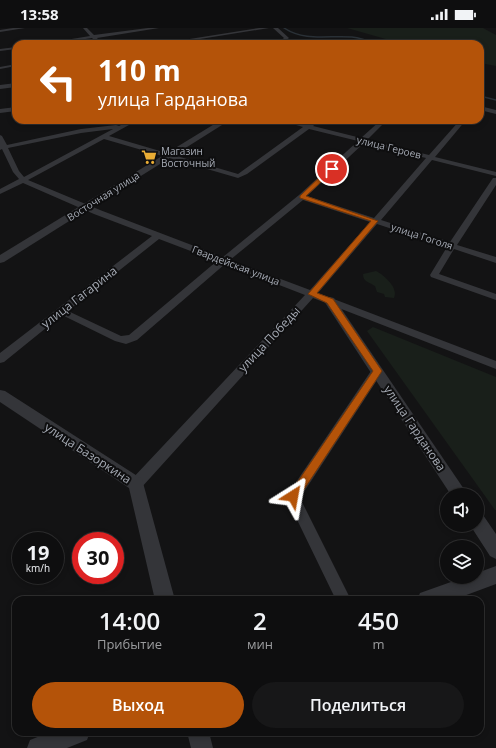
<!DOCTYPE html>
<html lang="ru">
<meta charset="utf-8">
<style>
body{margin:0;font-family:"Open Sans",sans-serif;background:#171718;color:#f1f3f6;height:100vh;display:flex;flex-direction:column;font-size:15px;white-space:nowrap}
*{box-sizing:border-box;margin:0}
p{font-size:13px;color:#9b9c9e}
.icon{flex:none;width:22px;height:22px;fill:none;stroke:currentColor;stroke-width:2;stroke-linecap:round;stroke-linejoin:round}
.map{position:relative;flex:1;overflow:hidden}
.drawer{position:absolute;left:12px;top:568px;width:472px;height:140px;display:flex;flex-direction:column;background:#0e0e0f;border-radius:12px;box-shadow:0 2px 6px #0003,0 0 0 1px #2e2e2f}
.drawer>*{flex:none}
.banner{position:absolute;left:12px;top:12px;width:472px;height:84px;border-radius:12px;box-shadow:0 2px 6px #0003,0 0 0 1px #2e2e2f;background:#b45309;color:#fff;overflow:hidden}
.tools{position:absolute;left:440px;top:460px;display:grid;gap:8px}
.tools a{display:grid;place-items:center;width:44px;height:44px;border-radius:50%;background:#0e0e0f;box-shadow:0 2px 6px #0003,0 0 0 1px #2e2e2f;font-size:20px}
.speed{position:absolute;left:12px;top:504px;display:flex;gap:8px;font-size:20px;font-weight:700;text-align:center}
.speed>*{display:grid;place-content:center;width:52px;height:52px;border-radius:50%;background:#0e0e0f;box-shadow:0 2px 6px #0003,0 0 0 1px #2e2e2f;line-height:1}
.speed small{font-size:10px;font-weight:400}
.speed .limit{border:6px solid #d22;background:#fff;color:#111}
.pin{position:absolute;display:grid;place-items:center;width:34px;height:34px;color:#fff;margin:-17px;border:2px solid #fff;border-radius:50%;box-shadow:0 1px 4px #0007}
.me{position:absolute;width:44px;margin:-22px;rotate:34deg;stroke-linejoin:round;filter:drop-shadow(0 0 3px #0008)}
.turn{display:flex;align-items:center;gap:14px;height:84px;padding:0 20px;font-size:18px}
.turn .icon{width:52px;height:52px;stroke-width:2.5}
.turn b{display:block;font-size:28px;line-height:34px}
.eta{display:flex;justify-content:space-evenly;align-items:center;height:68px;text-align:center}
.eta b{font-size:24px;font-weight:600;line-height:28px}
.button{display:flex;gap:8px;margin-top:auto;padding:8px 20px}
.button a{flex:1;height:46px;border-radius:24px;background:#b45309;color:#fff;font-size:16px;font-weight:600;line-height:46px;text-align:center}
.button a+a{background:#171718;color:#f1f3f6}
.status{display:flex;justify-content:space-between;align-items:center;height:28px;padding:0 20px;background:#0e0e0f;direction:ltr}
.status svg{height:11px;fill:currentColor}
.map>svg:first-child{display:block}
.green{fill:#191f1a}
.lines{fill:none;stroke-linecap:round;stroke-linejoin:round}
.stream{stroke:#2a3137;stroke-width:1.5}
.minor{fill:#343539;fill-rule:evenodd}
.tertiary{fill:#343539;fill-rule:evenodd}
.route{fill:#b45309;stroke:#753606}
.labels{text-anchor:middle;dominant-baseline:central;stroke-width:4;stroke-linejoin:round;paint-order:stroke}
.far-street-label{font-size:10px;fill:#a5aab4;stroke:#0e0e0f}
.far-poi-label{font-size:10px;fill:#a5aab4;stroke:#0e0e0f;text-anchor:start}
.street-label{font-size:12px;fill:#a5aab4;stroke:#0e0e0f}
</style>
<div class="status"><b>13:58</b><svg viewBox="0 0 49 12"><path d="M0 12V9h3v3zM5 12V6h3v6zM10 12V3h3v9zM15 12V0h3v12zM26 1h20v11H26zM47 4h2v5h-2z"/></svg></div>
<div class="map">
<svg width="496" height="720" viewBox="0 0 496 720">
<rect width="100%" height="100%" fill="#131314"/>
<g class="green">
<polygon points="347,0 483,0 496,7 496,38 480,35 480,16 403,16"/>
<path d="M 376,243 C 384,247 399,260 394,270 L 385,269 L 384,266 L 377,264 L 375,258 C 369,254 363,254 363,246 Z"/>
<polygon points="373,299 496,349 496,482 495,482 367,303"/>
</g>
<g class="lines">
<g class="stream">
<path d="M 284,0 C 305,14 329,7 352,9 C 361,10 369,13 377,16"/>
<polyline points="480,68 496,72"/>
</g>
<g class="minor">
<polygon points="13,0 25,0 0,4 0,2"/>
<polygon points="83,0 87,0 94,7 148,0 159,0 97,10 102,16 98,16 92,10 53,16 41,16 90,8"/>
<polygon points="259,0 269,0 169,16 158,16"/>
<polygon points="273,0 278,0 289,10 281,16 276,16 284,10"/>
<polygon points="16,19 16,21 0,23 0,21"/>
<polygon points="16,36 16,38 0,41 0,39"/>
<polygon points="16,55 16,59 0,61 0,57"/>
<polygon points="16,79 16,83 0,85 0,81"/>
<path d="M 131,92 L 138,92 L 109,108 L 238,146 L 303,99 L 279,92 L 289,92 L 307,96 L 313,92 L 320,92 L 313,98 L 361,110 L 381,92 L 387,92 L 367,112 L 429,127 L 460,92 L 466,92 L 435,129 L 496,144 L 496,148 L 432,132 L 381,192 L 450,214 L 493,150 L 496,150 L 496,157 L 457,217 L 496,229 L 496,235 L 454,221 L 439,246 L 496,266 L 496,272 L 431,249 L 430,247 L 447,219 L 377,196 L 318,265 L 496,333 L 496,341 L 313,270 L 141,460 L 136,462 L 131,460 L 130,456 L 131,452 L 305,267 L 225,236 L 137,312 L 126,316 L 115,313 L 62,287 L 4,334 L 0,335 L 0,325 L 152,208 L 94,186 L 23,155 L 0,166 L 0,161 L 19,151 L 13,144 L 2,121 L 0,122 L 0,107 L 2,108 L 7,117 L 81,101 L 116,97 L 119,98 ZM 113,101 L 24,149 L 19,143 L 8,120 L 81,105 ZM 309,101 L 358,113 L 299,167 L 223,229 L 100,182 L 28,152 L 104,111 L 238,150 L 247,146 ZM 364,115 L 426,130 L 374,190 L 307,168 ZM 303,172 L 370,194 L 310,262 L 230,232 ZM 159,211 L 217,233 L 129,307 L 121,308 L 68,283 Z"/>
<polygon points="377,339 381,340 382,343 381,346 300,470 351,572 336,572 286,469 373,340"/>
</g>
<g class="tertiary">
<polygon points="480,78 496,82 496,86 480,82"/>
<polygon points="221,92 230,92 4,234 0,235 0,227"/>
<polygon points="330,269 334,270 468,467 451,467 324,273 326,270"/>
<polygon points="0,362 5,363 142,451 175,572 155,572 129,460 0,374"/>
<polygon points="477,485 483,487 496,506 496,531 490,528 470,497 477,497"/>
<polygon points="496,538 496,556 453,572 417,572 420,565 465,549 477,549 477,545"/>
<polygon points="50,704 90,704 87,712 67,720 27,720 30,712"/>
<polygon points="187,704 209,704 213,720 191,720"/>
</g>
</g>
<polygon class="route" points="330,139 335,141 306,168 378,193 317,265 333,271 382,343 297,472 293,473 290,472 288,468 290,465 373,343 327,275 308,266 371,193 300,170 300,168"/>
<defs>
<g id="supermarket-bare" transform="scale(1.2)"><path d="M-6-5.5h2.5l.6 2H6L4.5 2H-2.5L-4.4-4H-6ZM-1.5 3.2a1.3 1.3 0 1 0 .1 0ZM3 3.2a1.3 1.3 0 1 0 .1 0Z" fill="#eaad35" stroke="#0e0e0f" stroke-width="2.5" paint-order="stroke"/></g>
</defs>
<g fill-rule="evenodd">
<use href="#supermarket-bare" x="149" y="129"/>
</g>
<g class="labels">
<g class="far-street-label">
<text transform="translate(389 119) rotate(14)">улица Героев</text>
<text transform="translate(103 168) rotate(-32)">Восточная улица</text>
<text transform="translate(422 208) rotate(18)">улица Гоголя</text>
<text transform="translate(236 237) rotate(21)">Гвардейская улица</text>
</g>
<g class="far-poi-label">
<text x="161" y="123">Магазин<tspan x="161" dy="12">Восточный</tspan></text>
</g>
<g class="street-label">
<text transform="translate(79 269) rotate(-38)">улица Гагарина</text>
<text transform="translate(269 311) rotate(-47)">улица Победы</text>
<text transform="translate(415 400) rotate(56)">улица Гарданова</text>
<text transform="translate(88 425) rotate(33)">улица Базоркина</text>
</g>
</g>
</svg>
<div class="tools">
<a><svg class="icon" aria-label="sound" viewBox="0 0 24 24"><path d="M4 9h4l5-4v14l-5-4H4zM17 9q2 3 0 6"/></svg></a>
<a><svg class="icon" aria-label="layers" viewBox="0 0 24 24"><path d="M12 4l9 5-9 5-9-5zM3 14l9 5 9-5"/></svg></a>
</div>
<div class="speed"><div>19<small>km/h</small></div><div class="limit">30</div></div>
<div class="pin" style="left:332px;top:141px;background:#d93025"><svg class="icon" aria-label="arrive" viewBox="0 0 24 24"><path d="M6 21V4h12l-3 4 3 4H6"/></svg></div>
<svg class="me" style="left:293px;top:468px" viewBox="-20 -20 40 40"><path d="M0-17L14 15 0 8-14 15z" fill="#b45309" stroke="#fff" stroke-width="4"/></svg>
<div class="banner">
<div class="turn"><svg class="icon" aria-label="left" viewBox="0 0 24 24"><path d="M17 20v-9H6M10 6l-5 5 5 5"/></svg><div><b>110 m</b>улица Гарданова</div></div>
</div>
<section class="drawer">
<div class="eta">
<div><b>14:00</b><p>Прибытие</p></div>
<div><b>2</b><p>мин</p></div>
<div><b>450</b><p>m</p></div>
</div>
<div class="button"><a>Выход</a><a>Поделиться</a></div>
</section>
</div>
